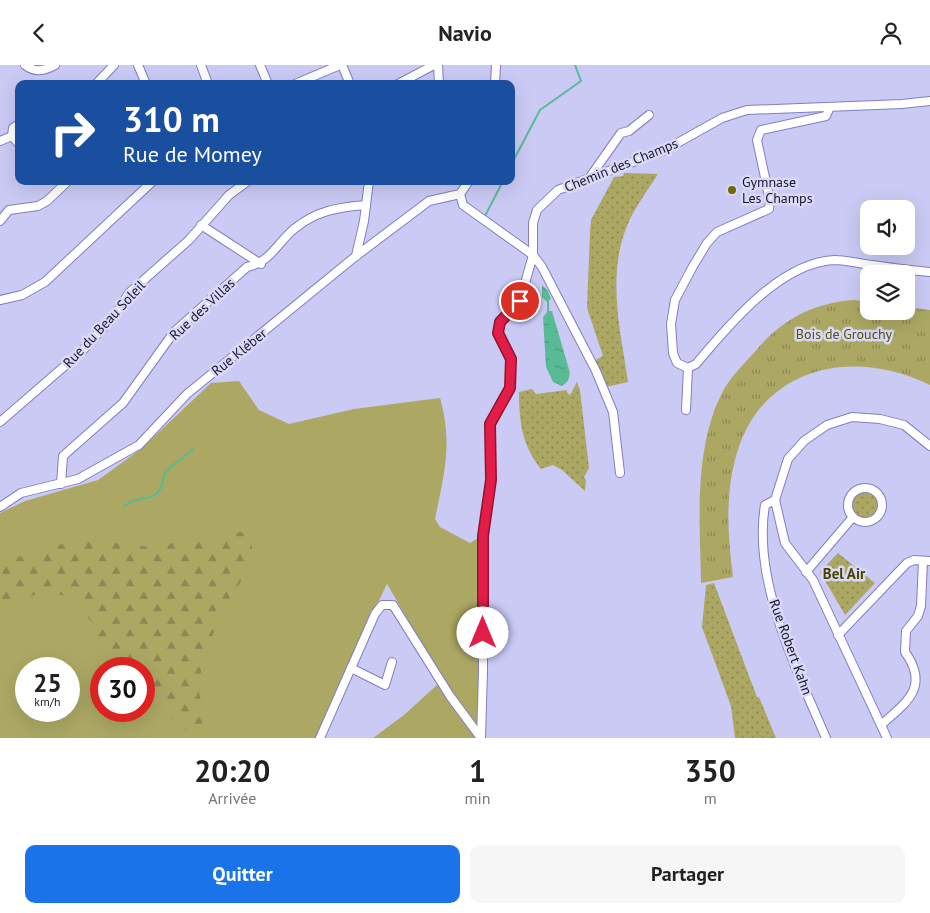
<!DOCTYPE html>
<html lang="fr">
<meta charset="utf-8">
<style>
body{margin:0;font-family:"PT Sans",sans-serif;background:#f6f6f6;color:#222;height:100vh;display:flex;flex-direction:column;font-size:19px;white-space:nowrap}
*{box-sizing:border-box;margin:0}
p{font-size:16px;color:#767676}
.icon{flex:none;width:28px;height:28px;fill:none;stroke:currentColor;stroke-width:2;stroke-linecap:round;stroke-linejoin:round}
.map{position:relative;height:673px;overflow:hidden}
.sheet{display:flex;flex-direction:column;background:#fff;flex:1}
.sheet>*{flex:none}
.top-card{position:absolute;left:15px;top:15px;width:500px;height:105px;border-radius:10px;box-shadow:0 5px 20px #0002;background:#1a4fa0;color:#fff;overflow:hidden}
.fabs{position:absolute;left:860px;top:135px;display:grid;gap:10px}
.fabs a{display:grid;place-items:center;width:55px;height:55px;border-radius:10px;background:#fff;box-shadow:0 5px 20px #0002;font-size:25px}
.speed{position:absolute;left:15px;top:592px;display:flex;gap:10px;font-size:25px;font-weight:700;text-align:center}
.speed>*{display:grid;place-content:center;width:65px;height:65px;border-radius:50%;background:#fff;box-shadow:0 5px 20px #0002;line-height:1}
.speed small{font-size:12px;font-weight:400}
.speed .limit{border:8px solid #d22;background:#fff;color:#111}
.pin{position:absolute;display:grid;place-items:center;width:42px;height:42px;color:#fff;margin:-21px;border:2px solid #fff;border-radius:50%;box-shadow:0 1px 5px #0007}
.me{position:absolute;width:55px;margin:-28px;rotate:0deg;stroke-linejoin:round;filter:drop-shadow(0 0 4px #0008)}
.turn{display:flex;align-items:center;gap:18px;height:105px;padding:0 25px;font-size:22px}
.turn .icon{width:65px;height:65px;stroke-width:2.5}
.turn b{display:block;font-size:35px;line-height:42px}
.eta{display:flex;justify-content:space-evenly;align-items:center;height:85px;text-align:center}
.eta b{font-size:30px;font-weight:800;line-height:35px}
.cta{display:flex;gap:10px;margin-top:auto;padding:10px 25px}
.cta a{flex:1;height:58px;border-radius:10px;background:#1a73e8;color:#fff;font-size:20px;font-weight:800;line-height:58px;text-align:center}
.cta a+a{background:#f6f6f6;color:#222}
header{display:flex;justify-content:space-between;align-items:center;height:65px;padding:0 25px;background:#fff;font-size:22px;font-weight:800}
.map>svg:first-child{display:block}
.grass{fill:#aca864;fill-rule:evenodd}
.forest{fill:url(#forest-firs)}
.park{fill:url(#park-tufts)}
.garden{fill:url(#garden-dots)}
.water{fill:url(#water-ripples)}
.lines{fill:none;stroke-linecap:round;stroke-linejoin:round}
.stream{stroke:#59bb95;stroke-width:2}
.street-casing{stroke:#827ec1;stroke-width:10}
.street{stroke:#fff;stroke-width:8}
.route-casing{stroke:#92132f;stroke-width:12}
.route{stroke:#e11d48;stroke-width:9}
.poi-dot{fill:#6e6800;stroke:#d9d9f6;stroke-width:2}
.labels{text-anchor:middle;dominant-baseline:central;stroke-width:5;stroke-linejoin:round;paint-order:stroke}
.street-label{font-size:14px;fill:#181630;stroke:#d9d9f6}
.poi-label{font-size:14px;fill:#181630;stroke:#d9d9f6;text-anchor:start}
.park-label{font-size:14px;fill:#575211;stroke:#d9d9f6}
.neighbourhood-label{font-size:15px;font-weight:bold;fill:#474300;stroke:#d9d9f6}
</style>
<header><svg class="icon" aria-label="back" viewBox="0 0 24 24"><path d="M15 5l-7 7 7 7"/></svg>Navio<svg class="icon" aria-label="person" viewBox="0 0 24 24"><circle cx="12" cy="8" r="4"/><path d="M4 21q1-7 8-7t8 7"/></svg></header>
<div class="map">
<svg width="930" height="673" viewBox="0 0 930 673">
<defs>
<pattern id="forest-firs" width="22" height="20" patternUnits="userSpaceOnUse" patternTransform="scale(1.25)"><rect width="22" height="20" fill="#aca864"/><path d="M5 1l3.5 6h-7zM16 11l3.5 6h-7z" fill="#8b8853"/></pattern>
<pattern id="park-tufts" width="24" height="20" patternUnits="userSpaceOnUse" patternTransform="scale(1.25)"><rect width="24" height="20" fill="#aca864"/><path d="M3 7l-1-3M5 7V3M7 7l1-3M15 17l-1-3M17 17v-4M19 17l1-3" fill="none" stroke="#8b8853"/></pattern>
<pattern id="garden-dots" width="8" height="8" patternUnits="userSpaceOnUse" patternTransform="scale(1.25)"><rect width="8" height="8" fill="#aca864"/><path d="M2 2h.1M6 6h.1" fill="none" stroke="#8b8853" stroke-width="1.8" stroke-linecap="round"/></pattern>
<pattern id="water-ripples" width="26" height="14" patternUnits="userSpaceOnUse" patternTransform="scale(1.25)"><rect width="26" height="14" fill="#59bb95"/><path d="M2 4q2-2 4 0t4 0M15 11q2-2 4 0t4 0" fill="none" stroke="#49977a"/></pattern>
</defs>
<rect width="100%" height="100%" fill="#cacaf5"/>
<g class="grass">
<path d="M 239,316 L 259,345 L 289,359 L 354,344 L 440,333 C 453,379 444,409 435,454 L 440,462 L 470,478 L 480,472 L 479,653 L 476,663 L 467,655 L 387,519 L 358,578 L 339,629 L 318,673 L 0,673 L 0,448 L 25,436 L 98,415 L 141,384 L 211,318 ZM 26,604 L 69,604 L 69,646 L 26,646 ZM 101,604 L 144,604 L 144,646 L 101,646 Z"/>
<polygon points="438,619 481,673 373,673 404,650"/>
</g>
<polygon class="forest" points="253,465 251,502 221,545 197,619 205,652 196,673 177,659 144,621 144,604 129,604 120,593 91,580 93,559 71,531 38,528 0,547 0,497 83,473 148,482"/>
<path class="park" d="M 854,235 L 869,237 L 869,246 L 906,246 L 906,242 L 930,245 L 930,320 C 852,281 758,302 735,395 C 725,433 728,473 733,512 L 701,518 C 700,455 693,382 724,324 C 733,309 747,296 758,283 C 783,254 816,237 854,235 Z"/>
<g class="garden">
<path d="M 624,108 L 658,109 C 646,128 631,147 624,169 C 608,218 621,268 628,317 L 606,322 L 594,296 L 603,291 L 587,243 L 590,167 L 591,155 L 614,112 L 623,111 Z"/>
<path d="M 577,317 L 580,325 L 589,403 L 584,412 L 586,415 L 585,426 L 562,405 L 553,400 L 541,404 C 522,381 519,356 519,327 L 532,324 L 536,329 L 567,325 L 567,328 L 570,330 Z"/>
<circle cx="865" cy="440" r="14"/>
<polygon points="838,488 875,518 845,550 820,507"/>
<polygon points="714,518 757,632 759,632 776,673 735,673 731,641 702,562 706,520"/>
</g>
<g class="water">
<polygon points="542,220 548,226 551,234 547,237 542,232"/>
<polygon points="548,246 552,246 570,308 568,316 562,321 553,317 546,302 543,252"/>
</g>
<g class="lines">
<g class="stream">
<polyline points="511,100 540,45 581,16 575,0"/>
<polyline points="485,151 503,116"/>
<polyline points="548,246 548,236"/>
<path d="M 124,441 C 144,425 159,445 165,407 L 193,384"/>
</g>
<g class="street-casing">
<g id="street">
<path d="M 25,0 C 35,8 44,6 55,0"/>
<polyline points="138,0 146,19"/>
<polyline points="201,0 208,19"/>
<polyline points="260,0 268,19"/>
<polyline points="342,0 350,19"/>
<polyline points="438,0 439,19"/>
<polyline points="96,19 114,0"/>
<polyline points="295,19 340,0"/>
<polyline points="398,19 434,0"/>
<polyline points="495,19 496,0"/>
<path d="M 830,42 L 826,51 L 761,65 L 757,75 L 770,136 L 769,144 L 717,167 L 707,178 L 692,203 L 675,235 L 671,259 L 673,288 L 677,298 L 688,303 L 696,299 C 728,261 780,197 835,195 C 844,195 856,198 865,199 C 887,202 908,205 930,207"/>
<polyline points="19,59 13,63 12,71 19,79"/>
<polyline points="0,76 12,71"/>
<polyline points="590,112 621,68 629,66 649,50"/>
<polyline points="460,129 463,140 533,190 542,202 596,306 613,347 620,408"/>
<polyline points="0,156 9,145 38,141 47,136 68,116"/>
<polyline points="201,160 261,199"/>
<polyline points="356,191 364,156 369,116"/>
<polyline points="0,235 22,230 45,217 153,116"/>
<polyline points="686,345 688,303"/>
<polyline points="0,357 82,286 115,250 129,228 189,175 229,130 248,116"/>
<path d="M 61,419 L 63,391 L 123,338 L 174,267 L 247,202 C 271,197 276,179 294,164 C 316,146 338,142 366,140"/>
<circle cx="865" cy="440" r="17"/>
<path d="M 775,435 L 765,440 C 752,516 797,605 826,673"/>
<polyline points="0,442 21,428 78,414 139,380 187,329 356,191 429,136 460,129 469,116"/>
<polyline points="806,507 853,452"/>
<polyline points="838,570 907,498 914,495 930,496"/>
<polyline points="351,603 385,620 392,597"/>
<path d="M 881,660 C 907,637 930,622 905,587 L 906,566 L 918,551 L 921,541 L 923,496"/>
<polyline points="320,673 375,549 382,540 393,540 450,631 481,673"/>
<polyline points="481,673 483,607 483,471 491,415 490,359 510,323 511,294 498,268 500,257 520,236 533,190 533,158 537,145 558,125 665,85 722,53 747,45 902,39 930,36"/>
<polyline points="887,673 813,515 785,478 775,435 788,394 804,376 827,360 852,352 880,354 904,360 930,381"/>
</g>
</g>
<use href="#street" class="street"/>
</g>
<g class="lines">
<g class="route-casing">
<polyline id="route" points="483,568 483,471 491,415 490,359 510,323 511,294 498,268 500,257 520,236"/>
</g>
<use href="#route" class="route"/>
</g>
<circle class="poi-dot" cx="732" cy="125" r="5"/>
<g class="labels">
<g class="street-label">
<text transform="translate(621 100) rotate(-22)">Chemin des Champs</text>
<text transform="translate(202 244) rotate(-43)">Rue des Villas</text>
<text transform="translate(104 259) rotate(-47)">Rue du Beau Soleil</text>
<text transform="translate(239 287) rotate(-39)">Rue Kléber</text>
<text transform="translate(791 582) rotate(70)">Rue Robert Kahn</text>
</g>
<g class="poi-label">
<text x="742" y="117">Gymnase<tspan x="742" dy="16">Les Champs</tspan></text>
</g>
<g class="park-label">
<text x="844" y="269">Bois de Grouchy</text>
</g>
<g class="neighbourhood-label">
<text x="844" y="508">Bel Air</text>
</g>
</g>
</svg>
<div class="fabs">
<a><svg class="icon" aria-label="sound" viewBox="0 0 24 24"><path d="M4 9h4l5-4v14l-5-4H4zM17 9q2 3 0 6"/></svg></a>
<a><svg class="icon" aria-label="layers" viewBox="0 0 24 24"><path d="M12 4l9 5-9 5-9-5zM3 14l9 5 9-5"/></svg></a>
</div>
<div class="speed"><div>25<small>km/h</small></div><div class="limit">30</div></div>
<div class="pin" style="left:520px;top:236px;background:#d93025"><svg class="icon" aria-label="arrive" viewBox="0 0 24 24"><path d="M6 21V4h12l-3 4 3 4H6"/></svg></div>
<svg class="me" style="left:483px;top:568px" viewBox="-20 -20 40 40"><circle r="19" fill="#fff"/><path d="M0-13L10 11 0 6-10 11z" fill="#e11d48"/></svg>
<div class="top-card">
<div class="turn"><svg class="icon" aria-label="right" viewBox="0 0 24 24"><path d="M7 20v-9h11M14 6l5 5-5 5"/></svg><div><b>310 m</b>Rue de Momey</div></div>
</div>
</div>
<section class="sheet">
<div class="eta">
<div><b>20:20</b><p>Arrivée</p></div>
<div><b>1</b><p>min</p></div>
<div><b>350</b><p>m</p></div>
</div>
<div class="cta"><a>Quitter</a><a>Partager</a></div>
</section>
